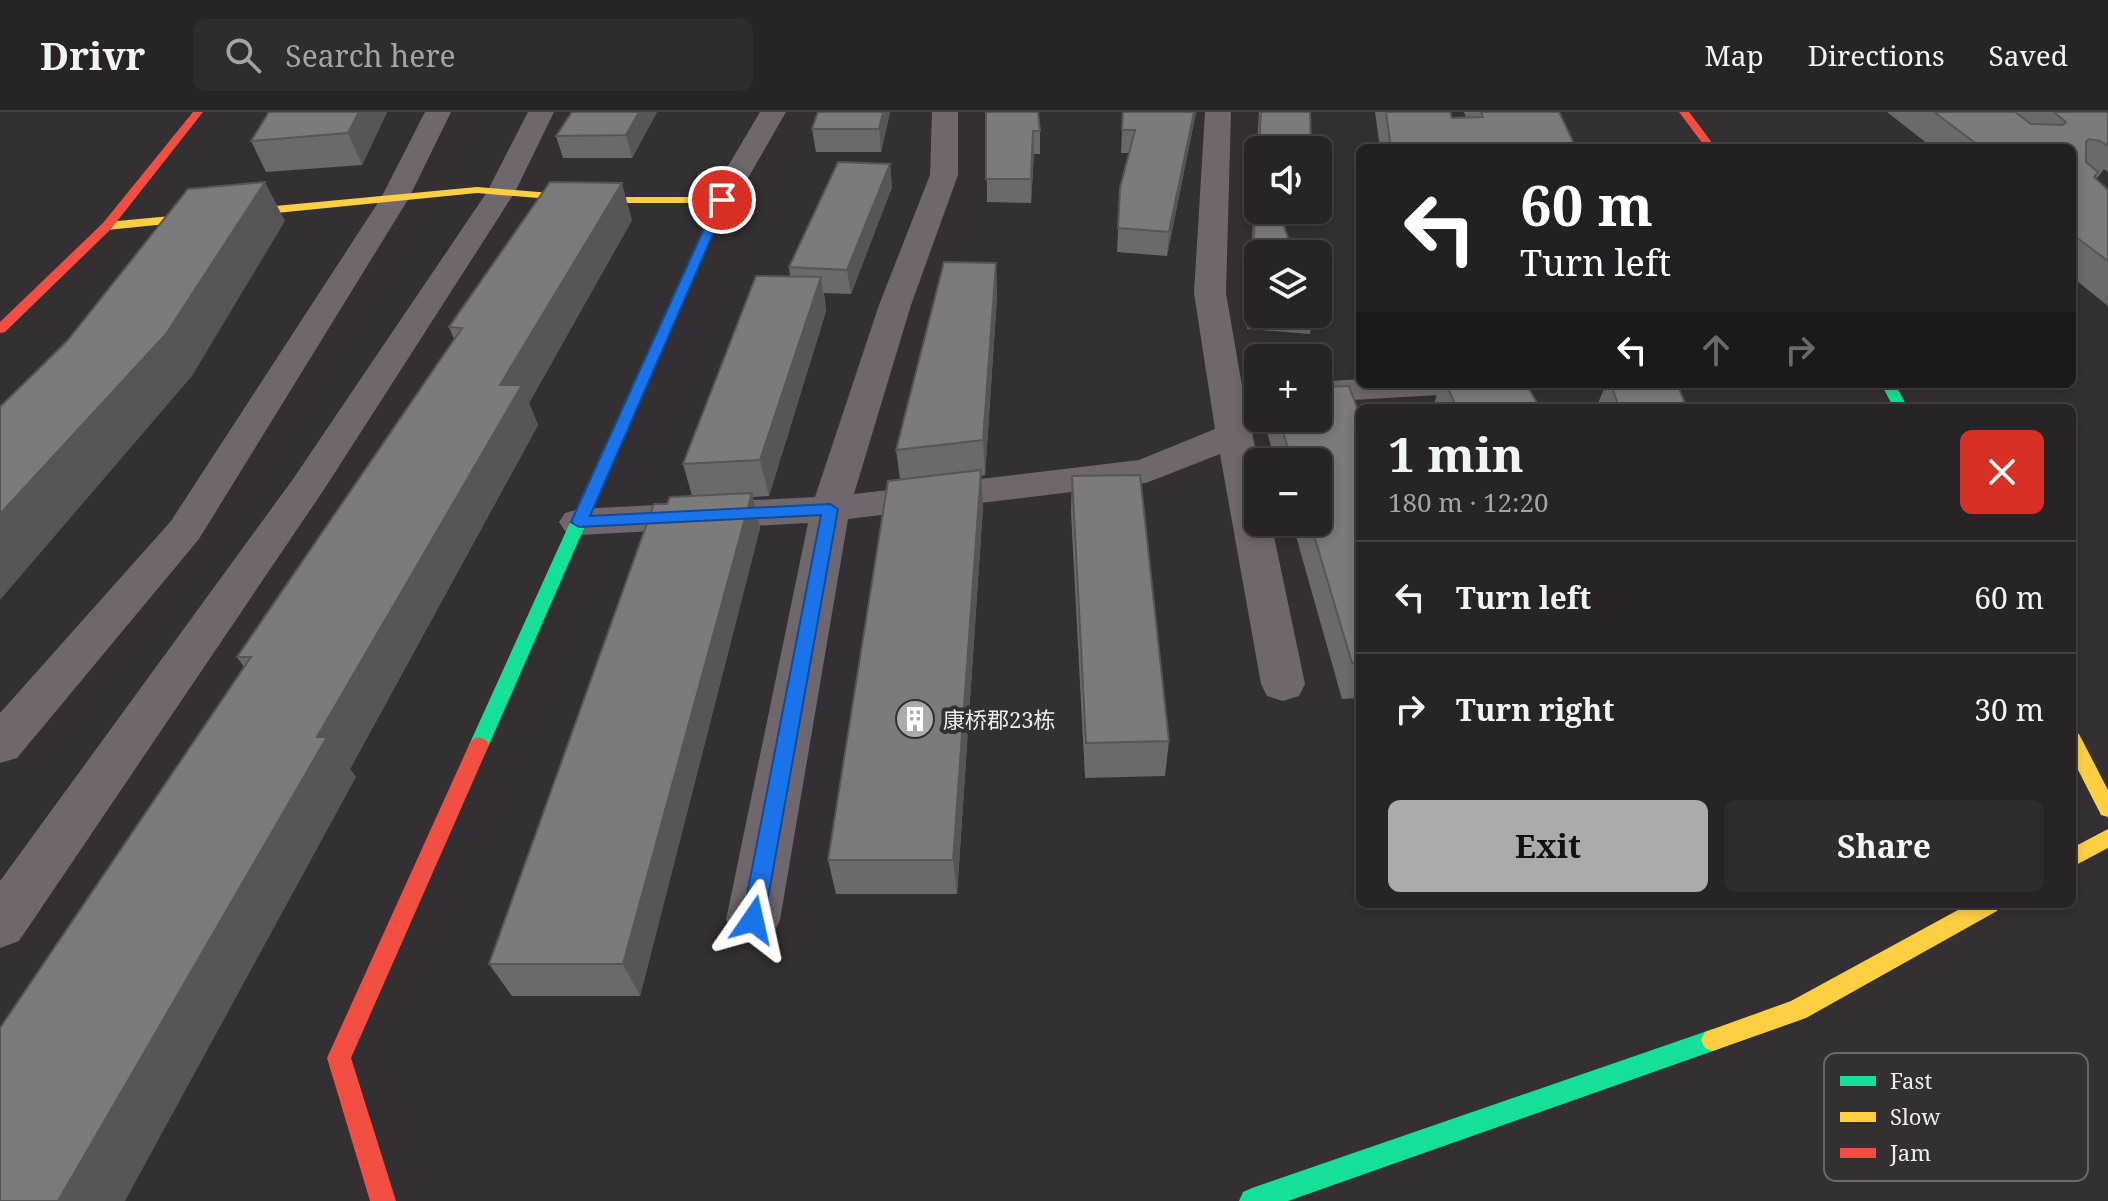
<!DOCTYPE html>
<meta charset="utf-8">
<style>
body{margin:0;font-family:"Noto Serif","Noto Sans SC",serif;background:#2f2b2e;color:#f1f3f6;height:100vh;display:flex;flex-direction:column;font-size:30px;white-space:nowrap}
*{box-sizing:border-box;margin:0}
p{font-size:26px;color:#a4a4a7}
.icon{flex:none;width:44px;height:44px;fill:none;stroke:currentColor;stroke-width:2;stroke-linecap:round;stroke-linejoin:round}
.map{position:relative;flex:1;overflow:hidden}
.panel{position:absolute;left:1356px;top:292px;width:720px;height:504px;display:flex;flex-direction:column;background:#272326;border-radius:12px;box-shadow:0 4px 12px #0003,0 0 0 2px #434043}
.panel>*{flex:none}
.top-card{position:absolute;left:1356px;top:32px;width:720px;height:244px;border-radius:12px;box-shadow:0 4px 12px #0003,0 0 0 2px #434043;background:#202124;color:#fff;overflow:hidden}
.buttons{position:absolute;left:1244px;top:24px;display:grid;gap:16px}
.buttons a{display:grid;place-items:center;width:88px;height:88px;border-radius:12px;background:#272326;box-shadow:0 4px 12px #0003,0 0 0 2px #434043;font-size:40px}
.pin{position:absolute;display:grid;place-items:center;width:68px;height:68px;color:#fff;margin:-34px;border:4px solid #fff;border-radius:50%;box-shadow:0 2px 8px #0007}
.me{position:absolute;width:88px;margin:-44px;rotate:11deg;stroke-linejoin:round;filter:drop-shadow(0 0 6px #0008)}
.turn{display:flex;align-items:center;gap:28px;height:168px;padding:0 32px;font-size:36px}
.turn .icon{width:104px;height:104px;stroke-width:2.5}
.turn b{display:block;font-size:56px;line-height:68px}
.lanes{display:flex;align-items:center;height:76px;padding:0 32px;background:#0003;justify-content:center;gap:40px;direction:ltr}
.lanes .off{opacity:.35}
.round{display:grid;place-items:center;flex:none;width:84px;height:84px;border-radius:12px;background:#2f2b2e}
.overview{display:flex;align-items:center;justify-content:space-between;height:136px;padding:0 32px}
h1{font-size:48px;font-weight:700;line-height:60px}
.button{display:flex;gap:16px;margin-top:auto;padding:16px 32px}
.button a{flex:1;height:92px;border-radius:12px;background:#aea9ac;color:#111;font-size:32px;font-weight:700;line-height:92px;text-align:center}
.button a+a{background:#2f2b2e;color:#f1f3f6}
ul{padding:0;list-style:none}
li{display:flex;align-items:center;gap:24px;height:112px;padding:0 32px;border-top:2px solid #434043}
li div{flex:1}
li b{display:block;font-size:30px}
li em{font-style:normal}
header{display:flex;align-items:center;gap:48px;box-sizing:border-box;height:112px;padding:0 40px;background:#272326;border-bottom:2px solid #434043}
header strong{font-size:38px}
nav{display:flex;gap:44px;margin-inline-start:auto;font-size:28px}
.search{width:560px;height:72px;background:#2f2b2e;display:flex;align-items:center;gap:20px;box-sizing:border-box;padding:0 28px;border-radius:12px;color:#a4a4a7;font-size:30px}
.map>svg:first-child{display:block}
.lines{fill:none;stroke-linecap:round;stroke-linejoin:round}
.street{fill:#70666d;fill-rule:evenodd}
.fast{fill:#16e098;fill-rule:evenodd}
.slow{fill:#ffcf43;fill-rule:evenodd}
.jam{fill:#f24e42;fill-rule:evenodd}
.wall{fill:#6c696b}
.shaded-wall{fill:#585557}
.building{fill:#7d7a7c;stroke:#585557;stroke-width:2}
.route{fill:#1a73e8;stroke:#114b97;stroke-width:2}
.labels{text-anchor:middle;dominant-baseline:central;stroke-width:8;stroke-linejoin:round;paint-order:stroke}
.poi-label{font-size:22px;fill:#efebee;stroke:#352e32;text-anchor:start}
.key{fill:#352e32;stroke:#6d676a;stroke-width:2}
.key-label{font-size:22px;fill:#efebee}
</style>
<header>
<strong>Drivr</strong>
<div class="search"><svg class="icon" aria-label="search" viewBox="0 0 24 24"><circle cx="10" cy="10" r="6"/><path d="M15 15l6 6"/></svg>Search here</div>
<nav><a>Map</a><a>Directions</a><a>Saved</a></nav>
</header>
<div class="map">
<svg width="2108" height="1089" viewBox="0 0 2108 1089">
<rect width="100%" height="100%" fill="#342f32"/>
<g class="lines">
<g class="street">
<polygon points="425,0 451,0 409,86 199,427 17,646 0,651 0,601 171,409 381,86"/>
<polygon points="528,0 554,0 515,80 325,376 19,829 0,836 0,769 293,367 487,80"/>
<polygon points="760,0 786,0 732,94 722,96 712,94 708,88"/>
<polygon points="932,0 958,0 958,63 911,193 854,382 1139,348 1215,317 1194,181 1205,0 1231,0 1226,181 1242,274 1258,274 1258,294 1247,295 1258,350 1258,410 1271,410 1305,572 1299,584 1283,589 1267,584 1261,572 1220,342 1146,371 848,407 780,808 772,825 753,832 734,825 726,808 808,411 579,423 565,419 559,410 565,401 579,397 815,385 879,193 930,63"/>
<polygon points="1360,267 1360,272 1472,272 1467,279 1455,282 1318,290 1318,270"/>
</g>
<g class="fast">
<polygon points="722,85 728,88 489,633 486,638 472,638 469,633 715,91 702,88 708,85"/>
<polygon points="1881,272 1895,272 1908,296 1894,296"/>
<polygon points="1713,917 1721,920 1725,928 1721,936 1713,939 1288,1089 1239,1089 1243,1080 1252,1076"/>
</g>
<g class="slow">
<polygon points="477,75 600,85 708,85 714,88 708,91 600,91 477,81 107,118 101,114 107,110"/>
<polygon points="2072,620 2079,622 2108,678 2108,705 2101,703 2072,646"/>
<polygon points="2108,717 2108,736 2072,755 2072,736"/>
<polygon points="1969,792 2000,792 1997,799 1806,906 1713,939 1705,936 1701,928 1705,920 1791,889"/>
</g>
<g class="jam">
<polygon points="193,0 203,0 111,117 5,220 0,221 0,210 103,111"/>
<polygon points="1679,0 1689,0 1716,36 1706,36"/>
<polygon points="479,625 486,628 489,633 351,946 396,1089 370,1089 327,946 469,633 472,628"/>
</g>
</g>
<g class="wall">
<polygon points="387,0 362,53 266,60 251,29"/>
<polygon points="572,0 657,0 632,46 563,46 556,24"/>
<polygon points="890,0 881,40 816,40 812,17"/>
<polygon points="986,0 1040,19 1040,42 1034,42 1031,91 987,90"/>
<polygon points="1123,0 1196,0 1167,144 1117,140 1120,76 1129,41 1121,41"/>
<polygon points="1259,0 1310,0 1311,38 1258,38 1258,202 1313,202 1310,222 1247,217"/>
<polygon points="1375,0 1450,0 1452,6 1466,6 1464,0 1559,0 1576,36 1380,36"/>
<polygon points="1887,0 2108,0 2108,60 2104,57 2097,66 2095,64 2094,65 2108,78 2108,194 2072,165 2072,36 1933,36"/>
<polygon points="890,52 892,75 851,182 824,181 826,199 769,384 753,385 760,416 640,884 512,884 489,852 667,392 692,384 683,352 790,164 789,155"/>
<polygon points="632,108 529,291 538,313 350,657 356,665 244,555 237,545 454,227 449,215"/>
<polygon points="996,151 997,185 985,363 981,364 983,394 957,782 836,782 828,748 900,367 896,338"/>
<polygon points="1440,272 1526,272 1540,296 1433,296"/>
<polygon points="1606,272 1677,272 1687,296 1596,296"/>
<polygon points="1360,304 1360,586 1342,587 1292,410 1318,410 1318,350 1275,350 1265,312 1266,306"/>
<polygon points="1072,364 1169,629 1165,664 1085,666 1071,400"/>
</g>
<g class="shaded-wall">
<polygon points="359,0 387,0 362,53 348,21"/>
<polygon points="639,0 657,0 632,46 626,23"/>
<polygon points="883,0 890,0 881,40 879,17"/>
<polygon points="1194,0 1196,0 1167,144 1169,120"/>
<polygon points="1033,19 1034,42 1031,91 1031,67"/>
<polygon points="890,52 892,75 851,182 847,158"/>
<polygon points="265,70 285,109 192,264 0,488 0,402"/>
<polygon points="622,71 632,108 529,291 538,313 350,657 356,665 125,1089 58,1089 317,625 500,273"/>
<polygon points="996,151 997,185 985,363 983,328"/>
<polygon points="821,165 826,199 769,384 760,348"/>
<polygon points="981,358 983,394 957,782 953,748"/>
<polygon points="752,381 760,416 640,884 623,852"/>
</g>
<g class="building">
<polygon points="269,0 359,0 348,21 251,29"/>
<polygon points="572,0 639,0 626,23 556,24"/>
<polygon points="818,0 883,0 879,17 812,17"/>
<polygon points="986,0 1038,0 1040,19 1033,19 1031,67 986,67"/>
<polygon points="1123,0 1194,0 1169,120 1118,116 1120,76 1135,18 1122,18"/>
<polygon points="1261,0 1310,0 1311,38 1259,38"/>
<polygon points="1386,0 1450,0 1452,6 1483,5 1481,0 1559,0 1576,36 1391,36"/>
<polygon points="1934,0 2015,0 2031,12 2063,13 2066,10 2054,0 2108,0 2108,34 2100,29 2089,27 2086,30 2086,50 2098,60 2094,65 2108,78 2108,149 2072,122 2072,36 1982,36"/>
<polygon points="838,50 890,52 847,158 789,155"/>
<polygon points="1258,51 1258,98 1278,98 1294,142 1258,142 1258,192 1250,192"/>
<polygon points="265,70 166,222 0,402 0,295 67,229 188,77"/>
<polygon points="550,70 622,71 500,273 522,273 317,625 327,625 58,1089 0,1089 0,916 251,545 237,545 462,216 449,215"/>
<polygon points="944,150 996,151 983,328 896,338"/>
<polygon points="756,164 821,165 760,348 683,352"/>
<polygon points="1446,272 1526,272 1540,296 1457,296"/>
<polygon points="1611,272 1677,272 1687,296 1619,296"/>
<polygon points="1349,274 1360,304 1360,551 1352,551 1310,410 1318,410 1318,350 1292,350 1279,306 1318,306 1318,275"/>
<polygon points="981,358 953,748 828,748 888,369"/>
<polygon points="1140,363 1169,629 1086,631 1072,364"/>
<polygon points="752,381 623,852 489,852 654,392 667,392 670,385"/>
</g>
<polygon class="route" points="718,86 728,88 590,404 830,392 838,397 764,808 761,815 753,818 746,815 742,808 821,403 579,415 571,410"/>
<defs>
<g id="building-disc" transform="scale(2)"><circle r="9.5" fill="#aea9ac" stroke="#352e32"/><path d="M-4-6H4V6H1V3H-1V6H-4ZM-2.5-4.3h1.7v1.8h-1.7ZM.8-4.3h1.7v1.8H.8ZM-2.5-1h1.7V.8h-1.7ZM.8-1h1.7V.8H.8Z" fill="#fff"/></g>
</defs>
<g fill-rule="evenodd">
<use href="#building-disc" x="915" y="607"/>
</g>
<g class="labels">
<g class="poi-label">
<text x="943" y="607">康桥郡23栋</text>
</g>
</g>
<rect x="1824" y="941" width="264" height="128" rx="12" class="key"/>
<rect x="1840" y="964" width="36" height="10" fill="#16e098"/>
<rect x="1840" y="1000" width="36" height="10" fill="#ffcf43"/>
<rect x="1840" y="1036" width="36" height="10" fill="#f24e42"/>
<g class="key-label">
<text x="1890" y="977">Fast</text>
<text x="1890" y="1013">Slow</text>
<text x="1890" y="1049">Jam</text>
</g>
</svg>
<div class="buttons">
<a><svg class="icon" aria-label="sound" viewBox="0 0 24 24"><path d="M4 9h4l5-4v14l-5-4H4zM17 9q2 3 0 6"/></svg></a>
<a><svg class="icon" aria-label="layers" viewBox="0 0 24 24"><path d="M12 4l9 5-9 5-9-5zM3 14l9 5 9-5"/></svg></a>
<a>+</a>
<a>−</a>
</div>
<div class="pin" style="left:722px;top:88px;background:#d93025"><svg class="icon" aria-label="arrive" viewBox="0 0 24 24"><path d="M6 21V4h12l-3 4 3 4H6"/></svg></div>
<svg class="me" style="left:753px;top:808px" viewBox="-20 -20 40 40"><path d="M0-17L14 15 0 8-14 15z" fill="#1a73e8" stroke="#fff" stroke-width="4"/></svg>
<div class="top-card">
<div class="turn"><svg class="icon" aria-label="left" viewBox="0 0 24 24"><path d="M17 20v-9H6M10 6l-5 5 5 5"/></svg><div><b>60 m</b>Turn left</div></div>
<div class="lanes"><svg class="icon" aria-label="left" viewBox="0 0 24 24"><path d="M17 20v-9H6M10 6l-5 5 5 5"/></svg><svg class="icon off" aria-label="ahead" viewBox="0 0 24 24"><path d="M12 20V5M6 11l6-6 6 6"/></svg><svg class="icon off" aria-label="right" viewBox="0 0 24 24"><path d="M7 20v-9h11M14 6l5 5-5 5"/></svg></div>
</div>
<section class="panel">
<div class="overview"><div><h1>1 min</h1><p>180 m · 12:20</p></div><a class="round" style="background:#d93025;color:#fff"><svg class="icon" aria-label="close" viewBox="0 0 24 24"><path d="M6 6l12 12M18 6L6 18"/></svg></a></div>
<ul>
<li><svg class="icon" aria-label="left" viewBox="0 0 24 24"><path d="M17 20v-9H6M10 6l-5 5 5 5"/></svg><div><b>Turn left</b></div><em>60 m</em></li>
<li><svg class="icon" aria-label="right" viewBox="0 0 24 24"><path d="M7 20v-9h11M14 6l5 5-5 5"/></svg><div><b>Turn right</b></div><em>30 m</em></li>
</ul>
<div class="button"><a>Exit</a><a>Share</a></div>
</section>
</div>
